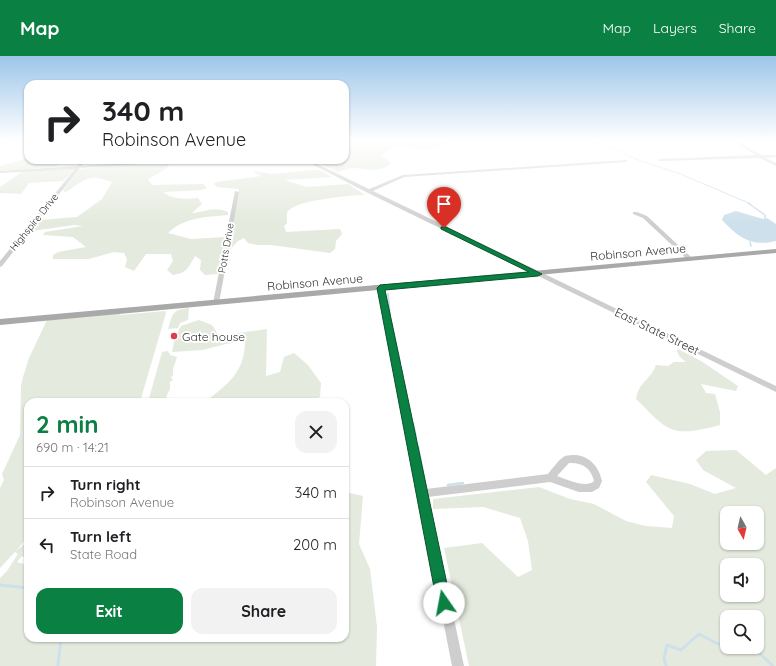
<!DOCTYPE html>
<meta charset="utf-8">
<style>
body{margin:0;font-family:Quicksand,sans-serif;background:#f2f2f2;color:#202124;height:100vh;display:flex;flex-direction:column;font-size:15px;white-space:nowrap}
*{box-sizing:border-box;margin:0}
p{font-size:13px;color:#757577}
.icon{flex:none;width:22px;height:22px;fill:none;stroke:currentColor;stroke-width:2;stroke-linecap:round;stroke-linejoin:round}
.map{position:relative;flex:1;overflow:hidden}
.sheet{position:absolute;left:24px;top:342px;width:325px;height:244px;display:flex;flex-direction:column;background:#fff;border-radius:12px;box-shadow:0 1px 3px #0004}
.sheet>*{flex:none}
.guide{position:absolute;left:24px;top:24px;width:325px;height:84px;border-radius:12px;box-shadow:0 1px 3px #0004;background:#fff;color:#202124;overflow:hidden}
.needle{width:26px;rotate:172deg}
.buttons{position:absolute;left:720px;top:450px;display:grid;gap:8px}
.buttons a{display:grid;place-items:center;width:44px;height:44px;border-radius:8px;background:#fff;box-shadow:0 1px 3px #0004;font-size:20px}
.pin{position:absolute;display:grid;place-items:center;width:34px;height:34px;color:#fff;margin:-41px -17px;border-radius:50% 50% 50% 0;rotate:-45deg;box-shadow:0 0 4px #0007}
.pin .icon{rotate:45deg}
.me{position:absolute;width:44px;margin:-22px;rotate:348deg;stroke-linejoin:round;filter:drop-shadow(0 0 3px #0008)}
.turn{display:flex;align-items:center;gap:14px;height:84px;padding:0 12px;font-size:18px}
.turn .icon{width:52px;height:52px;stroke-width:2.5}
.turn b{display:block;font-size:28px;line-height:34px}
.round{display:grid;place-items:center;flex:none;width:42px;height:42px;border-radius:12px;background:#f2f2f2}
.summary{display:flex;align-items:center;justify-content:space-between;height:68px;padding:0 12px}
h1{font-size:24px;font-weight:700;line-height:30px;color:#0b8043}
.cta{display:flex;gap:8px;margin-top:auto;padding:8px 12px}
.cta a{flex:1;height:46px;border-radius:12px;background:#0b8043;color:#fff;font-size:16px;font-weight:700;line-height:46px;text-align:center}
.cta a+a{background:#f2f2f2;color:#202124}
ul{padding:0;list-style:none}
li{display:flex;align-items:center;gap:12px;height:52px;padding:0 12px;border-top:1px solid #e0e0e0}
li div{flex:1}
li b{display:block;font-size:15px}
li em{font-style:normal}
header{display:flex;align-items:center;gap:24px;box-sizing:border-box;height:56px;padding:0 20px;background:#0b8043;color:#fff}
header strong{font-size:19px}
nav{display:flex;gap:22px;margin-inline-start:auto;font-size:14px}
.map>svg:first-child{display:block}
.green{fill:#e4eadd;fill-rule:evenodd}
.water{fill:#cde0eb}
.lines{fill:none;stroke-linecap:round;stroke-linejoin:round}
.stream-far4{stroke:#cde0eb;stroke-width:1}
.stream-far3{stroke:#cde0eb;stroke-width:1.5}
.stream-far2{stroke:#cde0eb;stroke-width:2}
.stream-far1{stroke:#cde0eb;stroke-width:2.5}
.stream{stroke:#cde0eb;stroke-width:3}
.minor{fill:#cecece;fill-rule:evenodd}
.major{fill:#a9a9a9;fill-rule:evenodd}
.route{fill:#0b8043;stroke:#07532c}
.poi-dot{fill:#dd3d4d;stroke:#fff;stroke-width:1.5}
.labels{text-anchor:middle;dominant-baseline:central;stroke-width:4;stroke-linejoin:round;paint-order:stroke}
.far-street-label{font-size:10px;fill:#313131;stroke:#fff}
.street-label{font-size:12px;fill:#313131;stroke:#fff}
.poi-label{font-size:12px;fill:#313131;stroke:#fff;text-anchor:start}
</style>
<header>
<strong>Map</strong>
<nav><a>Map</a><a>Layers</a><a>Share</a></nav>
</header>
<div class="map">
<svg width="776" height="610" viewBox="0 0 776 610">
<rect width="100%" height="100%" fill="#fff"/>
<g class="green">
<path d="M 345,84 L 502,84 L 448,86 C 439,97 408,92 395,90 L 381,99 L 391,107 C 379,118 366,112 351,112 C 346,113 342,114 338,116 L 313,104 L 345,104 Z"/>
<polygon points="28,102 28,104 42,104 45,107 58,106 55,108 59,109 56,111 0,115 0,110"/>
<path d="M 170,108 L 164,114 L 148,123 L 152,129 L 203,128 L 207,132 L 202,134 L 163,136 C 173,144 185,143 198,142 L 202,148 L 192,157 C 207,156 213,150 228,156 L 228,159 C 207,161 184,161 168,177 L 191,183 L 226,181 L 218,218 L 205,219 L 200,214 L 201,204 L 195,200 C 188,212 187,217 173,219 L 167,214 L 173,205 L 171,198 L 146,198 L 134,215 L 125,211 L 127,203 L 124,197 L 114,196 L 89,203 L 53,203 L 53,199 L 58,196 L 86,191 L 73,181 L 43,179 L 45,176 L 83,170 L 74,169 L 32,175 L 40,164 L 77,161 L 102,143 L 112,126 C 89,117 85,123 66,136 L 63,135 L 79,113 L 119,109 Z"/>
<polygon points="75,113 63,125 29,127 21,138 0,137 0,131 23,115"/>
<path d="M 312,114 L 320,114 L 332,121 L 285,124 L 306,131 L 348,128 L 365,139 C 350,139 297,144 288,155 C 286,158 287,163 287,167 L 284,170 L 286,176 L 340,173 L 342,178 L 336,185 L 335,193 L 330,197 L 271,189 L 257,189 L 248,187 L 244,182 L 238,185 L 228,196 L 239,133 L 217,131 L 214,128 L 216,126 L 262,120 L 254,117 L 255,115 L 271,118 Z"/>
<path d="M 189,252 L 188,264 L 180,267 L 178,272 L 168,273 C 173,257 172,254 189,252 Z"/>
<polygon points="121,255 120,259 165,255 166,257 140,346 28,346 28,481 16,495 28,485 28,503 22,500 17,506 28,509 28,582 55,582 54,585 56,582 345,582 345,436 363,440 359,488 370,513 377,571 376,610 0,610 0,522 7,515 18,498 15,496 0,512 0,432 4,424 2,418 20,379 21,330 23,321 29,302 48,262"/>
<path d="M 199,264 L 212,269 L 219,280 L 267,273 L 266,320 L 280,316 L 284,301 L 294,297 L 308,309 L 321,327 L 320,341 L 307,346 L 205,346 C 228,328 245,316 245,285 L 226,288 L 203,294 L 172,296 L 175,281 L 181,270 Z"/>
<path d="M 678,293 L 701,305 L 738,330 L 736,335 L 701,328 L 706,337 L 715,338 L 720,356 L 720,369 C 709,372 685,378 674,374 C 660,370 647,353 636,343 C 639,325 650,325 656,309 L 668,310 L 674,306 L 686,306 L 679,300 L 677,295 Z"/>
<polygon points="168,295 170,299 177,301 173,313 173,319 171,321 173,324 170,326 170,333 166,341 168,344 199,342 199,346 148,346 162,296"/>
<path d="M 736,394 L 766,419 L 776,412 L 776,610 L 469,610 L 444,492 L 482,487 L 518,521 L 532,514 L 528,485 L 520,462 L 483,451 L 433,453 L 433,443 L 539,431 L 570,443 L 594,448 L 626,465 L 646,470 L 672,472 L 674,460 L 646,426 L 651,419 L 690,428 L 715,438 L 736,432 L 703,414 L 696,404 L 706,395 ZM 727,457 L 757,457 L 757,487 L 727,487 ZM 727,509 L 757,509 L 757,539 L 727,539 ZM 727,561 L 757,561 L 757,591 L 727,591 Z"/>
</g>
<path class="water" d="M 736,155 L 763,163 L 767,162 L 776,168 L 776,185 C 751,191 739,182 722,164 L 724,159 Z"/>
<g class="lines">
<polyline class="stream-far4" points="587,84 616,93 635,103 678,117 751,148"/>
<g class="stream-far3">
<polyline points="748,147 765,159 765,162"/>
<polyline points="750,186 751,190"/>
</g>
<g class="stream-far2">
<polyline points="388,238 390,258"/>
<polyline points="391,265 400,306"/>
<polyline points="401,311 404,328"/>
</g>
<g class="stream-far1">
<polyline points="404,327 411,361"/>
<polyline points="413,367 416,382"/>
<polyline points="418,390 425,428"/>
<polyline points="448,429 463,427"/>
</g>
<g class="stream">
<polyline points="0,529 28,532"/>
<polyline points="753,591 773,610"/>
<polyline points="58,610 61,582"/>
<polyline points="666,610 664,603 667,589 681,594 699,578 718,588 727,586"/>
</g>
<g class="minor">
<polygon points="4,84 8,84 0,90 0,87"/>
<polygon points="730,84 734,84 762,99 776,99 776,101 766,102 776,107 776,110 760,102 660,105 658,104 660,103 756,99"/>
<polygon points="82,104 86,104 82,110 173,104 194,104 192,105 80,112 2,210 0,211 0,205 75,113 0,117 0,115 77,110"/>
<polygon points="304,104 309,104 369,133 403,119 627,104 628,105 626,106 404,121 373,135 776,330 776,336 366,136"/>
<polygon points="235,135 239,136 219,247 216,249 213,247"/>
<polygon points="633,156 637,156 647,160 692,202 692,204 688,204 643,162 633,158"/>
<path d="M 380,230 L 383,232 L 426,433 L 548,418 C 552,413 560,402 565,400 C 568,399 572,399 575,399 C 590,400 599,411 602,425 L 599,432 L 592,436 L 579,436 L 550,426 L 428,441 L 464,610 L 452,610 L 419,441 L 417,438 L 418,436 L 377,232 ZM 569,407 C 582,406 591,412 594,425 C 586,433 566,423 557,420 Z"/>
</g>
<polygon class="major" points="776,193 776,197 0,269 0,263"/>
</g>
<linearGradient id="sky" x2="0" y2="1"><stop stop-color="#9dc6e9"/><stop offset="0.5" stop-color="#fff"/><stop offset="1" stop-color="#fff" stop-opacity="0"/></linearGradient>
<rect width="776" height="169" fill="url(#sky)"/>
<polygon class="route" points="441,171 446,171 542,218 538,220 385,234 451,547 449,552 444,554 439,552 437,547 377,232 380,229 529,216 441,173"/>
<circle class="poi-dot" cx="174" cy="280" r="4"/>
<g class="labels">
<g class="far-street-label">
<text transform="translate(34 166) rotate(-51)">Highspire Drive</text>
<text transform="translate(226 192) rotate(-80)">Potts Drive</text>
</g>
<g class="street-label">
<text transform="translate(638 196) rotate(-5)">Robinson Avenue</text>
<text transform="translate(315 226) rotate(-5)">Robinson Avenue</text>
<text transform="translate(657 275) rotate(26)">East State Street</text>
</g>
<g class="poi-label">
<text x="182" y="280">Gate house</text>
</g>
</g>
</svg>
<div class="buttons">
<a><svg class="needle" viewBox="-14 -14 28 28"><path d="M0-13l5 13h-10z" fill="#e53935"/><path d="M0 13l5-13h-10z" fill="#757577"/></svg></a>
<a><svg class="icon" aria-label="sound" viewBox="0 0 24 24"><path d="M4 9h4l5-4v14l-5-4H4zM17 9q2 3 0 6"/></svg></a>
<a><svg class="icon" aria-label="search" viewBox="0 0 24 24"><circle cx="10" cy="10" r="6"/><path d="M15 15l6 6"/></svg></a>
</div>
<div class="pin" style="left:444px;top:172px;background:#d93025"><svg class="icon" aria-label="arrive" viewBox="0 0 24 24"><path d="M6 21V4h12l-3 4 3 4H6"/></svg></div>
<svg class="me" style="left:444px;top:547px" viewBox="-20 -20 40 40"><circle r="19" fill="#fff"/><path d="M0-13L10 11 0 6-10 11z" fill="#0b8043"/></svg>
<div class="guide">
<div class="turn"><svg class="icon" aria-label="right" viewBox="0 0 24 24"><path d="M7 20v-9h11M14 6l5 5-5 5"/></svg><div><b>340 m</b>Robinson Avenue</div></div>
</div>
<section class="sheet">
<div class="summary"><div><h1>2 min</h1><p>690 m · 14:21</p></div><a class="round"><svg class="icon" aria-label="close" viewBox="0 0 24 24"><path d="M6 6l12 12M18 6L6 18"/></svg></a></div>
<ul>
<li><svg class="icon" aria-label="right" viewBox="0 0 24 24"><path d="M7 20v-9h11M14 6l5 5-5 5"/></svg><div><b>Turn right</b><p>Robinson Avenue</p></div><em>340 m</em></li>
<li><svg class="icon" aria-label="left" viewBox="0 0 24 24"><path d="M17 20v-9H6M10 6l-5 5 5 5"/></svg><div><b>Turn left</b><p>State Road</p></div><em>200 m</em></li>
</ul>
<div class="cta"><a>Exit</a><a>Share</a></div>
</section>
</div>
